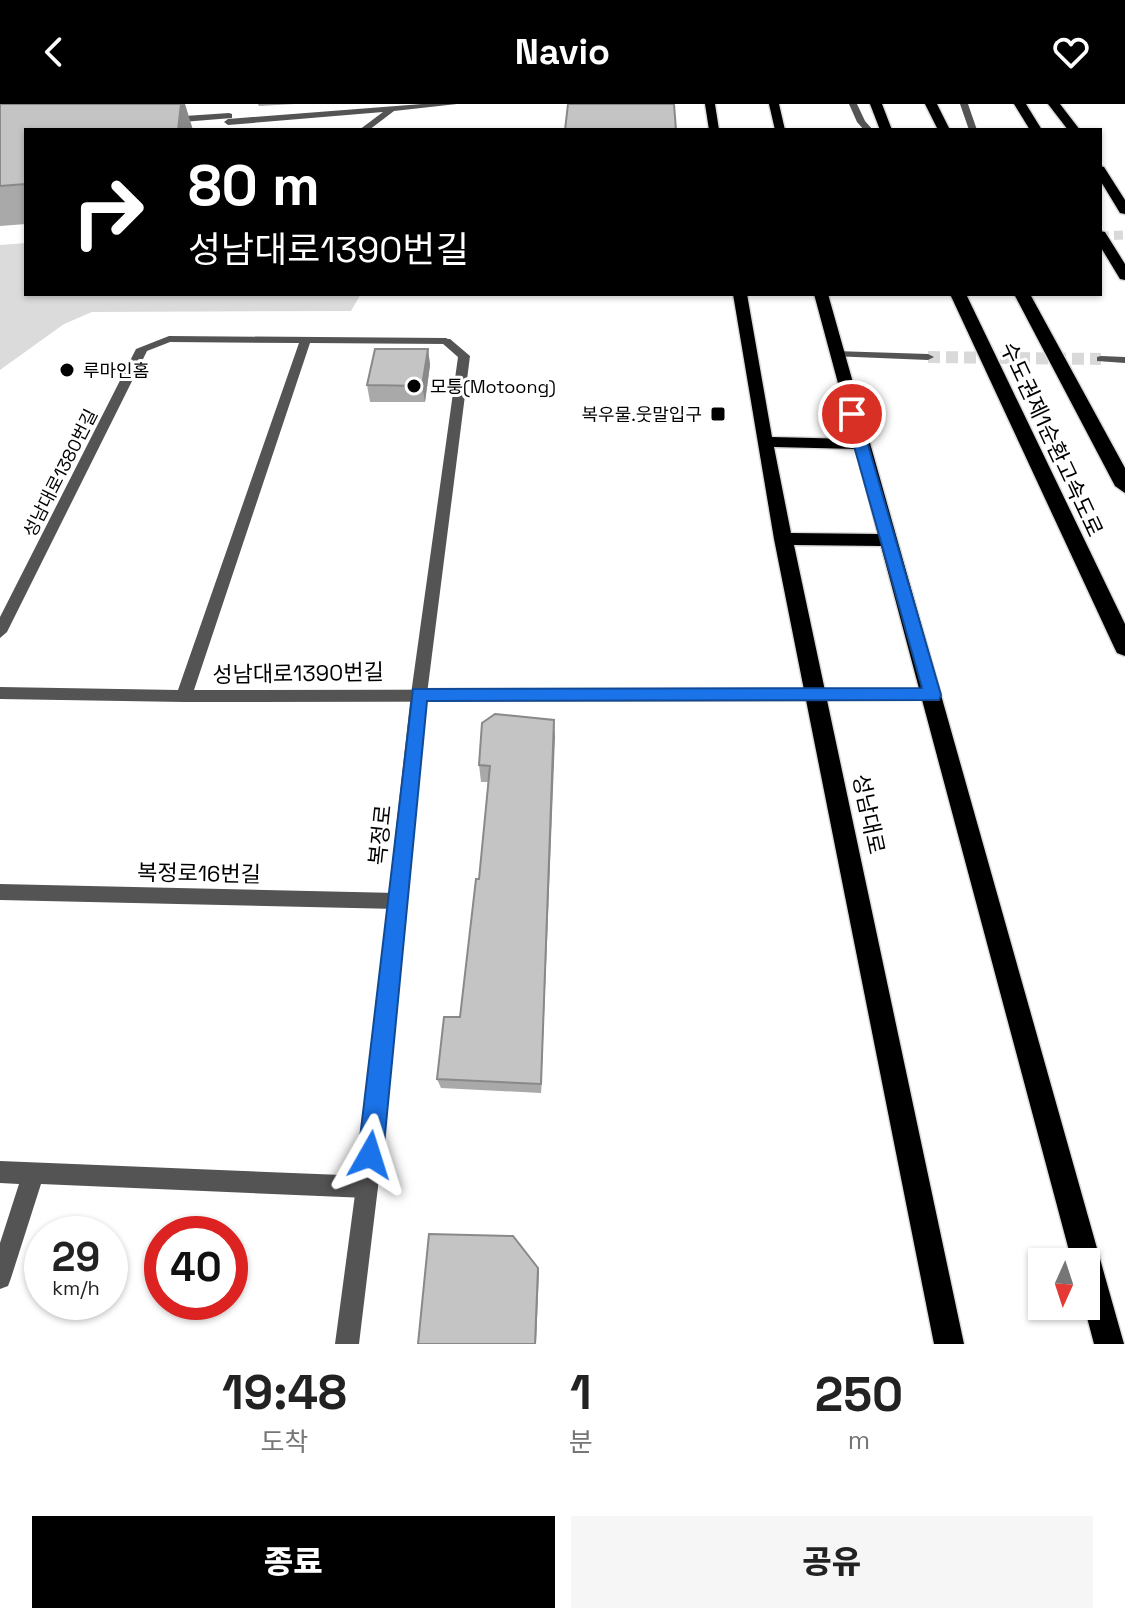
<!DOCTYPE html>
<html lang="ko">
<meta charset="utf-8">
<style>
body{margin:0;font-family:"Space Grotesk","Noto Sans KR",sans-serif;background:#f6f6f6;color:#222;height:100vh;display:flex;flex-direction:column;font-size:30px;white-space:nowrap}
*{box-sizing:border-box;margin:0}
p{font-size:26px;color:#767676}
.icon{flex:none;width:44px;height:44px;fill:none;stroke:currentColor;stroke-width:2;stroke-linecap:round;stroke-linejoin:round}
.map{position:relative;height:1240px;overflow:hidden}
.drawer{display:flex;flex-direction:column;background:#fff;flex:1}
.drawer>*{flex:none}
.top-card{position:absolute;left:24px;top:24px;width:1078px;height:168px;border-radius:0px;box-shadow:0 2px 6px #0004;background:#000;color:#fff;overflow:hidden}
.needle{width:52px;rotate:183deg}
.fabs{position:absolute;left:1028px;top:1144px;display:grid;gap:16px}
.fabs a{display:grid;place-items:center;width:72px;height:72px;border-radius:0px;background:#fff;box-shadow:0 2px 6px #0004;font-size:40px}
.speed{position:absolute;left:24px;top:1112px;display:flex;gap:16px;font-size:40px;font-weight:700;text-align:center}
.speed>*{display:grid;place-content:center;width:104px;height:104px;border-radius:50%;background:#fff;box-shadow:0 2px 6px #0004;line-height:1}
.speed small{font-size:20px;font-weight:400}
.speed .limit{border:12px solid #d22;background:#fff;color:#111}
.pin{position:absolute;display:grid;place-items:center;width:68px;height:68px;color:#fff;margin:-34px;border:4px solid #fff;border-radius:50%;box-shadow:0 2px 8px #0007}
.me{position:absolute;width:88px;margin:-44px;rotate:6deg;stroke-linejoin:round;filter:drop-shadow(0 0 6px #0008)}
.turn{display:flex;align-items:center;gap:28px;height:168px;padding:0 32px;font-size:36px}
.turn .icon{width:104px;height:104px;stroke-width:2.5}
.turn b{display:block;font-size:56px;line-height:68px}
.eta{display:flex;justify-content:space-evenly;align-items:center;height:136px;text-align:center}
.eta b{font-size:48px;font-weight:800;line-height:56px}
.button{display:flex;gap:16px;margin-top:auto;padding:16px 32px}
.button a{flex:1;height:92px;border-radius:0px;background:#000;color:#fff;font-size:32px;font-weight:800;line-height:92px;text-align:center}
.button a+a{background:#f6f6f6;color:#222}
header{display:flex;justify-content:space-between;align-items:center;height:104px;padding:0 32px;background:#000;color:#fff;font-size:36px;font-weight:800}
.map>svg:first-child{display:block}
.green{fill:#dbdbdb}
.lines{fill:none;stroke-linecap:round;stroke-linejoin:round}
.minor-tunnel-far1{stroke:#d9d9d9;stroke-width:9;stroke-dasharray:9 5;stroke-linecap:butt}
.minor-tunnel{stroke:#d9d9d9;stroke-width:12;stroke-dasharray:12 6;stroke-linecap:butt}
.primary-casing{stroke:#dbdbdb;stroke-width:3}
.trunk-casing{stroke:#dbdbdb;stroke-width:3}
.motorway-casing{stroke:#dbdbdb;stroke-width:3}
.service{fill:#545454;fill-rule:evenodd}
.minor{fill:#545454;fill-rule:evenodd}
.tertiary{fill:#545454;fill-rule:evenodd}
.primary{fill:#000;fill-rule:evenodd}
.trunk{fill:#000;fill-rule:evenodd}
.motorway{fill:#000;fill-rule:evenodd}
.wall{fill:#a9a9a9}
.shaded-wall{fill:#898989}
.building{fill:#c4c4c4;stroke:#898989;stroke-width:2}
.route{fill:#1a73e8;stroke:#114b97;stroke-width:2}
.poi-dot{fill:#000;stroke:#fff;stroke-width:3}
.labels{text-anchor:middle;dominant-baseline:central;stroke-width:6;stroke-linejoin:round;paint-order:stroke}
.far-poi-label{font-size:18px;fill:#000;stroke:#fff;text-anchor:start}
.far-street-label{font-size:18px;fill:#000;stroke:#fff}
.street-label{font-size:22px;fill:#000;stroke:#fff}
</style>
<header><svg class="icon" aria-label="back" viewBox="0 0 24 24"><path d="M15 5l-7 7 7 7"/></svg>Navio<svg class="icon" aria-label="heart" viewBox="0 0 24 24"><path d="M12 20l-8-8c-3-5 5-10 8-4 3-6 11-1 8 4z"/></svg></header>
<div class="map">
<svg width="1125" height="1240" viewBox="0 0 1125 1240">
<rect width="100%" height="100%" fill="#fff"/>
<polygon class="green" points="26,139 26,190 361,190 351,207 92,208 64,220 0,266 0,141"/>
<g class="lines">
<polyline class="minor-tunnel-far1" points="1100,132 1125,131"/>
<polyline class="minor-tunnel" points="928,253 1101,255"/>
<g class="primary-casing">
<g id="primary">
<polygon points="705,0 715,0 719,26 709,26"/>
<polygon points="769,0 779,0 785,26 775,26"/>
<path d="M 733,190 L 747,190 L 772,333 L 853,335 L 814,190 L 828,190 L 1124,1240 L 1094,1240 L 1084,1202 L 1086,1158 L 1072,1158 L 881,442 L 794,441 L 964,1240 L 934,1240 L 774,435 ZM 774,343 L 856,345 L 878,430 L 791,429 Z"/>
</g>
</g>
<g class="trunk-casing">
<g id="trunk">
<polygon points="1014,0 1026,0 1042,26 1030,26"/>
<polygon points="1048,0 1060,0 1080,26 1068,26"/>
<polygon points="1100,62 1104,63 1125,96 1125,110 1120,109 1100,76"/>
<polygon points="1100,127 1105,128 1125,160 1125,176 1120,175 1100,142"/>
</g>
</g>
<g class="motorway-casing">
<g id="motorway">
<polygon points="870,0 882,0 892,26 880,26"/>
<polygon points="925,0 937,0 950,26 938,26"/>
<polygon points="950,190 966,190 1125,520 1125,552 1117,549 1114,543"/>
<polygon points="1014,190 1030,190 1125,364 1125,389 1115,382"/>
</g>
</g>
<g class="service">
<polygon points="422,0 457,0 394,7 369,26 359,26 383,8 228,21 224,18 228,15"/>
<polygon points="849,0 857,0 865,17 873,26 864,26 857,18"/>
<polygon points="960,0 968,0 977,26 969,26"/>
<polygon points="229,9 232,10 232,14 170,19 166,16 170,13"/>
</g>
<g class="minor">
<polygon points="169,232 446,234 452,237 446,240 310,239 194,586 932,585 938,587 940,591 938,595 932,597 184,598 0,595 0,583 178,586 299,239 170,238 147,247 7,528 0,534 0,513 136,245"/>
<polygon points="835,247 928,250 934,253 928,256 831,252 831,248"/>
<polygon points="1101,252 1125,253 1125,259 1097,257 1097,253"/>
<polygon points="0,780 397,789 403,791 406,797 403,803 397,805 0,796"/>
<polygon points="0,1057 367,1072 375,1075 378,1083 375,1091 367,1094 41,1080 11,1174 8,1182 0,1185 0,1139 19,1080 0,1079"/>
</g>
<polygon class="tertiary" points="442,235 450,235 470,252 427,590 378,1083 359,1240 335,1240 356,1083 411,590 458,253 442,239"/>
<use href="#primary" class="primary"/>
<use href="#trunk" class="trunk"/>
<use href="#motorway" class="motorway"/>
</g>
<g class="wall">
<polygon points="0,0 26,26 26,120 0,122"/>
<polygon points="258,0 295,0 259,2"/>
<polygon points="428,245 430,261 425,298 370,298 367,281"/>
<polygon points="554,616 541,989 441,984 437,975 460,913 479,775 488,678 481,678 479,661"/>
</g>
<g class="shaded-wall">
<polygon points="181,0 185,0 193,26 178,26"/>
<polygon points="428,245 430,261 425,298 422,282"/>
<polygon points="554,616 555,633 541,989 541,980"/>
<polygon points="538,1164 539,1167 536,1240 535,1240"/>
</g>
<g class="building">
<polygon points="0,0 181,0 178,26 26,26 26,80 0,82"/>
<polygon points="568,0 674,0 676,26 565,26"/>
<polygon points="375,245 428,245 422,282 367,281"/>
<polygon points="495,610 554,616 541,980 437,975 444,913 460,913 476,775 479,775 490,662 479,661 482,619"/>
<polygon points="429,1130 513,1132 538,1164 535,1240 418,1240"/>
</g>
<polygon class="route" points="852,306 859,310 941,591 939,596 427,597 383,1051 379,1060 370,1063 362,1060 358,1051 413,585 922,584 845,310"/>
<g class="poi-dot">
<circle cx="67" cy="266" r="8"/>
<circle cx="414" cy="282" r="8"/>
<rect x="710" y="302" width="16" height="16" rx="4"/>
</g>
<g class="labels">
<g class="far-poi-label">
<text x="83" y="266">루마인홈</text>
<text x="430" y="282">모퉁(Motoong)</text>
<text x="702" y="310" text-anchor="end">복우물.웃말입구</text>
</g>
<g class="far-street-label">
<text transform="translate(60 369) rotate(-63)">성남대로1380번길</text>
</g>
<g class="street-label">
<text transform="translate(1052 335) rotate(65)">수도권제1순환고속도로</text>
<text transform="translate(298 569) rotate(-1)">성남대로1390번길</text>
<text transform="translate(869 710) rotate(78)">성남대로</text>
<text transform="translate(380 731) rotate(-84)">복정로</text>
<text transform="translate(199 769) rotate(1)">복정로16번길</text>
</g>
</g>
</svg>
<div class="fabs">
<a><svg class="needle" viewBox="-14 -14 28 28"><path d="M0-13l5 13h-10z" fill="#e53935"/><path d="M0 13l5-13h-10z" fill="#767676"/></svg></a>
</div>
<div class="speed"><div>29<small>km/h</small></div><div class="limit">40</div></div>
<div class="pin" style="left:852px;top:310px;background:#d93025"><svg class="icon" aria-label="arrive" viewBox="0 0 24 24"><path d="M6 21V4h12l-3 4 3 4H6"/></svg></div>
<svg class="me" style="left:370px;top:1051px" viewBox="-20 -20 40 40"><path d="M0-17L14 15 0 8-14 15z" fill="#1a73e8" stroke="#fff" stroke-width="4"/></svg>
<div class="top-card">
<div class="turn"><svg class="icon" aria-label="right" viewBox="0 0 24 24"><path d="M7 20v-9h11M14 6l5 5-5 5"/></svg><div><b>80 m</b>성남대로1390번길</div></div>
</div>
</div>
<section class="drawer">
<div class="eta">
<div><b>19:48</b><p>도착</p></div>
<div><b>1</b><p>분</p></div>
<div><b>250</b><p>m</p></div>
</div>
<div class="button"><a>종료</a><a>공유</a></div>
</section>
